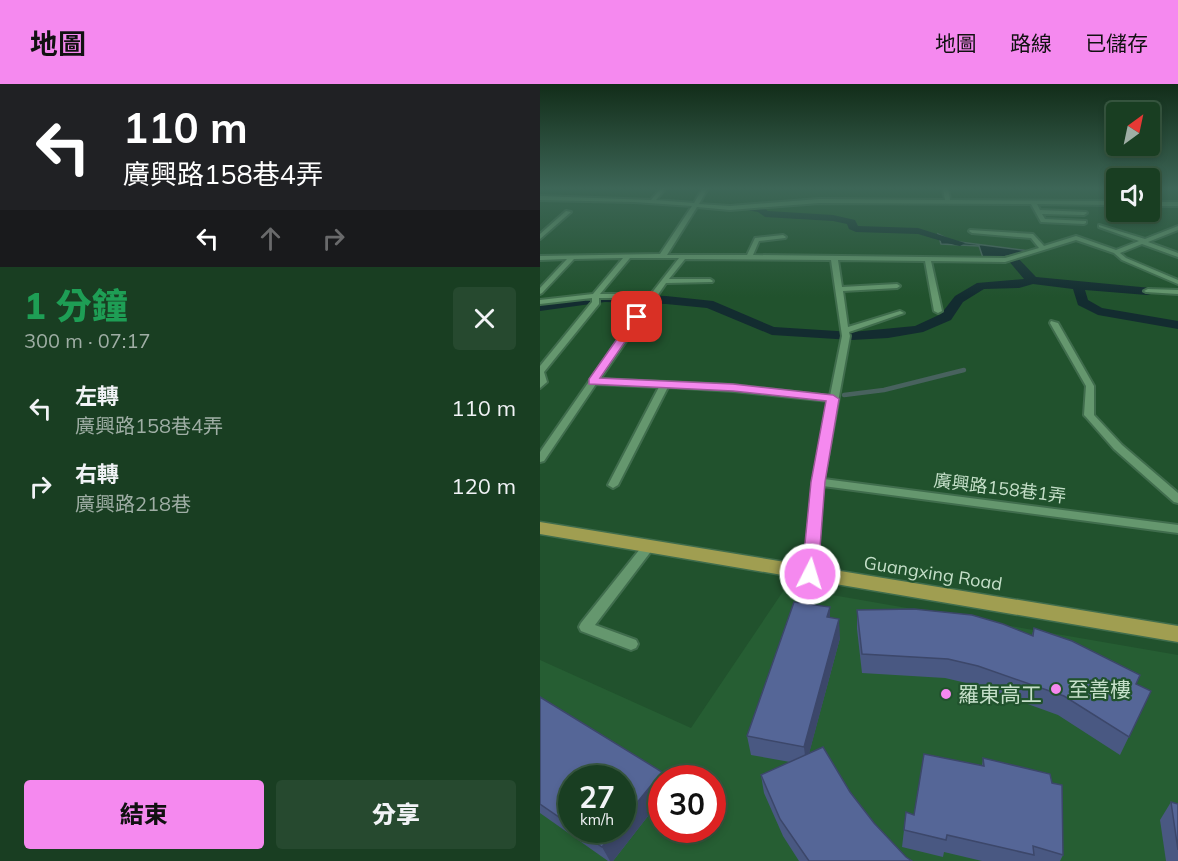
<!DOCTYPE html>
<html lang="zh-TW">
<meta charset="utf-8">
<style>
body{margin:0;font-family:Mulish,"Noto Sans TC",sans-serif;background:#26492f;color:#f1f3f6;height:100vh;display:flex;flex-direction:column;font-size:22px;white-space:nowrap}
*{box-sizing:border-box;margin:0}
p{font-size:20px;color:#9faea5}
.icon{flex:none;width:33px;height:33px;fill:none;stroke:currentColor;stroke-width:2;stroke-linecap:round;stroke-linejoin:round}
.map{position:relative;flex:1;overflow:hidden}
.sheet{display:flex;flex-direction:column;background:#193e22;width:540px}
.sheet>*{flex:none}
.guide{background:#202124;color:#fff;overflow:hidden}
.needle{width:39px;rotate:33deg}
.controls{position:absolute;left:566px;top:18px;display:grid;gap:12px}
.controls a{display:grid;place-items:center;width:54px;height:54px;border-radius:6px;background:#193e22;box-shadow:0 3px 9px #0003,0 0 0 2px #375740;font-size:30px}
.speed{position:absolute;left:18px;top:681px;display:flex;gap:12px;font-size:30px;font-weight:700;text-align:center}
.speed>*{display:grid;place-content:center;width:78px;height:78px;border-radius:50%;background:#193e22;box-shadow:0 3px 9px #0003,0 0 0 2px #375740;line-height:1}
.speed small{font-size:15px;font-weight:400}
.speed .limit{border:9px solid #d22;background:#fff;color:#111}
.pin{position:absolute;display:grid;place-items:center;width:51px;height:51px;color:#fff;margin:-26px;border-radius:12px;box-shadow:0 3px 9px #0006}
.me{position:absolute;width:66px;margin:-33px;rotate:5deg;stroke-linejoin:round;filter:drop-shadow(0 0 4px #0008)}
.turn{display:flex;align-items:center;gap:21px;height:126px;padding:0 24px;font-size:27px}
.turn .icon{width:78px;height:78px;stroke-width:2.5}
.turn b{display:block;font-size:42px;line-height:51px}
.lanes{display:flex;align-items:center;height:57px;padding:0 24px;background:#0003;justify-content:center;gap:30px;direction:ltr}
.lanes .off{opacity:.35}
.round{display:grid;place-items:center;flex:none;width:63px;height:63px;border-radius:6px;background:#26492f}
.head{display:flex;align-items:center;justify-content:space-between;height:102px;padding:0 24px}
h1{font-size:36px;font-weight:800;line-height:45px;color:#1e9e55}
.cta{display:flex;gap:12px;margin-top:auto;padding:12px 24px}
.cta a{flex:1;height:69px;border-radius:6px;background:#f589ef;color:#111;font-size:24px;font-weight:800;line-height:69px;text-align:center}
.cta a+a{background:#26492f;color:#f1f3f6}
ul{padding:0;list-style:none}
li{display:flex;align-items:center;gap:18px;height:78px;padding:0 24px}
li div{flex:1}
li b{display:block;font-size:22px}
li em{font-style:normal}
header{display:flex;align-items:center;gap:36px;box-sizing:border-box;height:84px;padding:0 30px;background:#f589ef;color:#111}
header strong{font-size:28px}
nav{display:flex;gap:33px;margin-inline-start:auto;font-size:21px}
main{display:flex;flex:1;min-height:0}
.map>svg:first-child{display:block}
.built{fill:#265e33;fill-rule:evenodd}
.water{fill:#132c30;stroke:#48625e;stroke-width:1.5}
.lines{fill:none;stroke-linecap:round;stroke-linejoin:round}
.stream-far1{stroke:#48625e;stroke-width:3}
.stream{stroke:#48625e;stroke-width:4.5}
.canal{fill:#132c30;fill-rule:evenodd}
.minor-casing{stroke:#406d4d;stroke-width:4}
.major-casing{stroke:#406d4d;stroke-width:3}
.minor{fill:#65976e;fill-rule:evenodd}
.major{fill:#a09e51;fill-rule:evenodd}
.wall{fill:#495882;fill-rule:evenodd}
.shaded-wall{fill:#3c476a}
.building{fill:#556697;stroke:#3c476a;stroke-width:1.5}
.route{fill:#f589ef;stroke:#9f599b;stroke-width:1.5}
.poi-dot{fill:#f589ef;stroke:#21522d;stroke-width:2}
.labels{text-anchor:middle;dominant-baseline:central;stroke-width:4.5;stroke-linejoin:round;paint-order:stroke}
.street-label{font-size:18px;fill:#c5dfc9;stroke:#21522d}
.near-poi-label{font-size:21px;fill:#c5dfc9;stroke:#21522d;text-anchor:start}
</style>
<header>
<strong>地圖</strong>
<nav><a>地圖</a><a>路線</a><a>已儲存</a></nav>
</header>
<main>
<section class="sheet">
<div class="guide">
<div class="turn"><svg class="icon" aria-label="left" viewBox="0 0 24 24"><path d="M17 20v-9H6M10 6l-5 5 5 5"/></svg><div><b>110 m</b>廣興路158巷4弄</div></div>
<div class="lanes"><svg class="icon" aria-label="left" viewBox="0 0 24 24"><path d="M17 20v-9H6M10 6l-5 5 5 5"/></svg><svg class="icon off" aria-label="ahead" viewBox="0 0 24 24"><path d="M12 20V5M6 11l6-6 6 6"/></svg><svg class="icon off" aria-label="right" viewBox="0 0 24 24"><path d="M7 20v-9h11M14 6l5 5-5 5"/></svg></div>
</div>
<div class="head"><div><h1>1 分鐘</h1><p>300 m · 07:17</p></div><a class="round"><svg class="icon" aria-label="close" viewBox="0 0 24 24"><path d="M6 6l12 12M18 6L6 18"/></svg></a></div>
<ul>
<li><svg class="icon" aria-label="left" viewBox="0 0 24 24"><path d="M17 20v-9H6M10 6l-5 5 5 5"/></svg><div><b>左轉</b><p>廣興路158巷4弄</p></div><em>110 m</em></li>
<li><svg class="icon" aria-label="right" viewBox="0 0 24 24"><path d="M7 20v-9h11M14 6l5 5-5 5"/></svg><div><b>右轉</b><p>廣興路218巷</p></div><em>120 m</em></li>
</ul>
<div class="cta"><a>結束</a><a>分享</a></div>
</section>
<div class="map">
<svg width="638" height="777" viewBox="0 0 638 777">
<rect width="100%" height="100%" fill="#21522d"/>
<path class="built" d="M 246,503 L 638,571 L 638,777 L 0,777 L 0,576 L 151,644 ZM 32,694 L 82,694 L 82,746 L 32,746 ZM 122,694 L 172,694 L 172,746 L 122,746 Z"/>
<polygon class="water" points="398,150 412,157 490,167 459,174 443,174 439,162 401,160"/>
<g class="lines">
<g class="stream-far1">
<polyline points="218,120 283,115"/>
<polyline points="187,125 210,123"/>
</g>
<polyline class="stream" points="304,311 344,306 424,286"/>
<g class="canal">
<polygon points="209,121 224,124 228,127 293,131 315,136 318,142 378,144 425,159 420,162 415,161 378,150 316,148 309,145 307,140 293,137 225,133 218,128 206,126 204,124"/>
<polygon points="474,173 478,174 496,193 611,204 611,210 607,211 545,206 548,216 562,224 638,237 638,245 558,231 538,221 533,205 493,200 479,204 444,205 423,218 411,236 383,248 348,254 312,256 232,251 167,224 126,220 65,218 0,227 0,219 65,210 126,212 173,217 234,243 312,248 375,242 401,230 415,212 437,199 484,195 468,176"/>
</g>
<g class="minor-casing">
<g id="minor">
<path d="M 121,104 L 126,104 L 116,116 L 154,119 L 163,104 L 168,104 L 159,120 L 190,122 L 279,115 L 405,116 L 403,104 L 408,104 L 410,116 L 576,117 L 576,121 L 497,120 L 500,126 L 546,128 L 547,129 L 544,131 L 502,130 L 505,135 L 546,137 L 546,139 L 544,140 L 501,138 L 491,120 L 279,119 L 190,126 L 157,123 L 127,171 L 207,171 L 215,154 L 243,151 L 246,153 L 245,154 L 219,157 L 213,171 L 465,174 L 499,164 L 491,154 L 432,149 L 429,147 L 430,146 L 493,150 L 504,162 L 536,152 L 576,166 L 599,157 L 559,143 L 559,141 L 605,155 L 638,142 L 638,146 L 608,158 L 638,169 L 638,173 L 602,160 L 580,169 L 586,174 L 638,196 L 638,200 L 582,176 L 574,169 L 536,156 L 465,178 L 391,177 L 402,227 L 398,229 L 394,227 L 385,177 L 298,176 L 302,203 L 357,200 L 360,202 L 357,204 L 303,207 L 308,243 L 360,227 L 364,229 L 309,248 L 310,252 L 284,395 L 638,441 L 638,449 L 283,402 L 276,490 L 274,493 L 270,495 L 266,493 L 264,490 L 273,398 L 289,317 L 193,307 L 128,303 L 78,401 L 73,404 L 68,401 L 119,303 L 56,300 L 4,377 L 0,378 L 0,368 L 107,214 L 59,214 L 59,220 L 4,288 L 7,298 L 0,304 L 0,282 L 52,218 L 52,214 L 0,220 L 0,216 L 53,210 L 83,174 L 34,175 L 2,209 L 0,210 L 0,204 L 27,175 L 0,176 L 0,172 L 120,170 L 152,122 L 94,118 L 0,116 L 0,112 L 111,116 ZM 90,174 L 139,174 L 111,210 L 60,210 ZM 145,175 L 291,176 L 302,252 L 290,312 L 193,301 L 60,295 L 126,199 L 172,198 L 173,197 L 170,195 L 129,195 Z"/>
<rect x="609" y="118" width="29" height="4"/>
<polygon points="26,127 31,128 0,155 0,150"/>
<polygon points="608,205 638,206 638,210 606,208 604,207"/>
<polygon points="511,237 518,239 554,302 554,331 582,361 638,409 638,419 634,418 574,365 546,333 544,331 546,302 510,239"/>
<polygon points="108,459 112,460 114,463 112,466 55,541 96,556 98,560 96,564 91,566 41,547 39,543 41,539 104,460"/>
</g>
</g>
<g class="major-casing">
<polygon id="major" points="0,438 638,542 638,558 0,450"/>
</g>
<use href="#minor" class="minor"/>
<use href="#major" class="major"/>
</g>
<g class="wall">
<polygon points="290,523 290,533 300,554 269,669 310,708 334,739 366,773 372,777 259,777 243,752 224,709 221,691 250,678 211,671 207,652"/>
<polygon points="317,526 492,551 494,544 596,600 611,607 580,671 518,631 435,601 405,594 322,589 317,545"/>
<path d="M 0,613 L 122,688 L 124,694 L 122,694 L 122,714 L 73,777 L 68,777 L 0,729 ZM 32,694 L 82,746 L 32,746 Z"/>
<polygon points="443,674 523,771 520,777 442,777 404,768 403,773 362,763 364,746 374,731 442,682"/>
<polygon points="631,718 638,720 638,777 626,777 620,736"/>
</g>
<g class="shaded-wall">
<polygon points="290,523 290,542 287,533"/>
<polygon points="299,535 300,554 266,681 264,663"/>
<polygon points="122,688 124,694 122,694 122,714 73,777 70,777 62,763 76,746 82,746 82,737"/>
</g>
<g class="building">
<polygon points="254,518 290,523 287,533 299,535 264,663 207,652"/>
<polygon points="374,525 432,531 463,540 493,552 494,544 532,557 600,591 596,600 611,607 589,653 524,612 438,582 408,575 322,570 317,526"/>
<polygon points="0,613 122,688 82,737 82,694 32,694 32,742 0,720"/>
<polygon points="283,663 310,708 334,739 366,773 372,777 269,777 240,735 221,691"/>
<polygon points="384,670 444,682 443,674 510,690 512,699 522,701 523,771 493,762 494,771 407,751 406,756 364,746 366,728 374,731"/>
<polygon points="631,718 638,720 638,766"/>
<polygon points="37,746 76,746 62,763"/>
</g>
<linearGradient id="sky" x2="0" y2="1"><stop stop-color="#122d19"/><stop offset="0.49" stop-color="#3d6657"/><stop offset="1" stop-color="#3d6657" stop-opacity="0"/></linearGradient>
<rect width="638" height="213" fill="url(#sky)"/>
<polygon class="route" points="97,230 102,233 60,294 193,300 293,311 299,315 285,398 278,490 276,494 264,494 262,490 271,398 286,317 193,307 49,300 49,295 94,231"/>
<g class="poi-dot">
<circle cx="516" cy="605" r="6"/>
<circle cx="406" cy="610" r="6"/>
</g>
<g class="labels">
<g class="street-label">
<text transform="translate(460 404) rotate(7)">廣興路158巷1弄</text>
<text transform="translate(393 489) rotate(9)">Guangxing Road</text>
</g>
<g class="near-poi-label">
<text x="528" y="605">至善樓</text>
<text x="418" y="610">羅東高工</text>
</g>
</g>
</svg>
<div class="controls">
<a><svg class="needle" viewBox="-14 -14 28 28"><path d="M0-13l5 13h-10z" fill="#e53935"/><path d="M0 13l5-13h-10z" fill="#9faea5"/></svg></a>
<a><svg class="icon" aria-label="sound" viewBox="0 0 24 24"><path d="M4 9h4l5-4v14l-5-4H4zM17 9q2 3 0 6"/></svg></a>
</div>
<div class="speed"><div>27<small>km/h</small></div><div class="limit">30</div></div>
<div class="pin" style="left:97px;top:233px;background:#d93025"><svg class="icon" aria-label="arrive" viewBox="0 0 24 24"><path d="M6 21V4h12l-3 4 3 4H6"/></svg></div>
<svg class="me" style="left:270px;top:490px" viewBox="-20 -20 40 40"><circle r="17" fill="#f589ef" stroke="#fff" stroke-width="3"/><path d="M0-11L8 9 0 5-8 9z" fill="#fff"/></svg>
</div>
</main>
